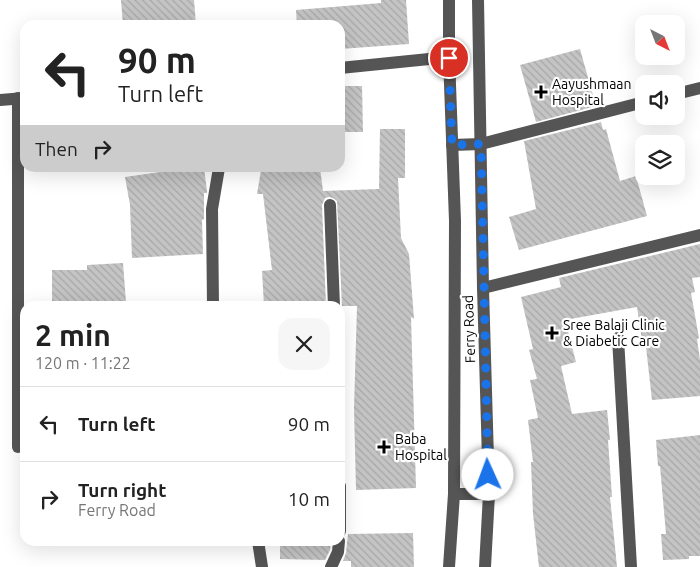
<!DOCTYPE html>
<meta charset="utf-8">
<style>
body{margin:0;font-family:Ubuntu,sans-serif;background:#f6f6f6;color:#222;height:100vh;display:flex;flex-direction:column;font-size:19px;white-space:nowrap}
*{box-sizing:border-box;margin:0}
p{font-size:16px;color:#767676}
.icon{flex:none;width:28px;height:28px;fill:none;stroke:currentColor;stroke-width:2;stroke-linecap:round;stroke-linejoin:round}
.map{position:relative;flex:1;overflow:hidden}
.side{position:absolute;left:20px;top:301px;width:325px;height:245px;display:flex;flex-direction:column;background:#fff;border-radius:15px;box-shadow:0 5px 20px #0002}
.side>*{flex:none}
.banner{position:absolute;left:20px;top:20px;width:325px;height:152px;border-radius:15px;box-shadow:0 5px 20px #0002;background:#fff;color:#222;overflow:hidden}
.needle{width:32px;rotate:138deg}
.controls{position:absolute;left:635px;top:15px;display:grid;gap:10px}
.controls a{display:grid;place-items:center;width:50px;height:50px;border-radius:10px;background:#fff;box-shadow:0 5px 20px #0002;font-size:25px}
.pin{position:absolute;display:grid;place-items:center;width:42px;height:42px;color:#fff;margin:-21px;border:2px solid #fff;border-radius:50%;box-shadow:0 1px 5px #0007}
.me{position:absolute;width:55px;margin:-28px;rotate:358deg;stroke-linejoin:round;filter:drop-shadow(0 0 4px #0008)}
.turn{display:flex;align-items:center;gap:18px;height:105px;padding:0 15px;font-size:22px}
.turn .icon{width:65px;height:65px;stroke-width:2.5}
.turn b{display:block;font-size:35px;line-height:42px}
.then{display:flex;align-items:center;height:48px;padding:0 15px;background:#0003;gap:10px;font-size:19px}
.round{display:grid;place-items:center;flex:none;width:52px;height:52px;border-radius:15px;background:#f6f6f6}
.summary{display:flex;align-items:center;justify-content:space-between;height:85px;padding:0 15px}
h1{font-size:30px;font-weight:600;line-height:38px}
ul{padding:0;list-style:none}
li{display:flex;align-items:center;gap:15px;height:75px;padding:0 15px;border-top:1px solid #e0e0e0}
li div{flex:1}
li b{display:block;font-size:19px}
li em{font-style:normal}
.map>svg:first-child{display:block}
.building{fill:url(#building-back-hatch)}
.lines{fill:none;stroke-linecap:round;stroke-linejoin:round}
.minor{stroke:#555;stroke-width:12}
.route{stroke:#1a73e8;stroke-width:9;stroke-dasharray:0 16.2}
.poi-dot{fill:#000;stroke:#fff;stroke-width:2}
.labels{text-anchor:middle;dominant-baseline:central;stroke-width:4.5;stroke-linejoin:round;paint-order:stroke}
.poi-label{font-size:14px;fill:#000;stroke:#fff;text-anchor:start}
.street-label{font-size:14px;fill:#000;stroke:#fff}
</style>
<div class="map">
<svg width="700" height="567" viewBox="0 0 700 567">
<defs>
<pattern id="building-back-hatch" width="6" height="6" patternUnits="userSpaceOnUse" patternTransform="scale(1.25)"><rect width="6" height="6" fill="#c4c4c4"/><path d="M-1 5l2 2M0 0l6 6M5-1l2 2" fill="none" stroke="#a7a7a7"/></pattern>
</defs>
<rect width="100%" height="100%" fill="#fff"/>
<g class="building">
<polygon points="121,0 194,0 196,25 123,25"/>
<polygon points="381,0 406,0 409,44 340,49 340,25 297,25 296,10 381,3"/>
<polygon points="580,49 596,106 536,122 520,65"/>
<polygon points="340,86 362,86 363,132 340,132"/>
<polygon points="601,122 603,130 606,129 620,181 636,176 647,216 519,250 509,217 536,209 524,141"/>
<polygon points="380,129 405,129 405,178 398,178 401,238 409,254 414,319 411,317 416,488 356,490 354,408 357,306 342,306 337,201 333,198 329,197 325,198 322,205 326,306 264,306 262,271 272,270 263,194 257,194 261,170 282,168 320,168 323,191 379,189"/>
<polygon points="189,168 204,168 207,191 207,193 204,193 204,219 202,220 203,254 132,258 130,205 125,177"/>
<polygon points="700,244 700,277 692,278 695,292 691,293 699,338 697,339 700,360 700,396 652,400 646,347 643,347 637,307 565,320 576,362 561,366 572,414 607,410 610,440 608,440 612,497 610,497 617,567 539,567 533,514 531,462 533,462 528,420 538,418 530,380 537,379 529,350 533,349 521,297 561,287 559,278"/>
<polygon points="123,263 126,302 83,305 83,306 52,306 52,270 87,270 87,265"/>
<polygon points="700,435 700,556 689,556 689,559 663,560 661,534 666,534 660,466 658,466 656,440"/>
<polygon points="413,533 414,567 351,567 351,561 343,561 346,553 348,534"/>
<polygon points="280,541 331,541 330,550 325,560 280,559"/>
</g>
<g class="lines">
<g class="minor">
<polyline points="449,0 449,57 455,221 454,494 449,567"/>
<polyline points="478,0 483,288 489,494 485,567"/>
<polyline points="340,68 449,57"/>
<polyline points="676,94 700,88"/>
<polyline points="18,98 18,447"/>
<polyline points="0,100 25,98"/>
<polyline points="452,145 481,144 644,102"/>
<polyline points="330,205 334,306"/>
<polyline points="483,288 700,235"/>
<polyline points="213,306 212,209 219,168"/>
<polyline points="618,338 631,567"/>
<polyline points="340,486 340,531"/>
<polyline points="454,494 489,494"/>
<polyline points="258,541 262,567"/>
<polyline points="331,567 338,552 339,541"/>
</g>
</g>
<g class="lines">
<polyline class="route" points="449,58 452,145 481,144 488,475"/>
</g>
<g class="poi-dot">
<path d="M538.5 84.5h5v5h5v5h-5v5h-5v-5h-5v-5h5z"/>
<path d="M549.5 325.5h5v5h5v5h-5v5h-5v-5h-5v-5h5z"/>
<path d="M381.5 439.5h5v5h5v5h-5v5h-5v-5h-5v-5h5z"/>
</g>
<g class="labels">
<g class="poi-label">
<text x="552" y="84">Aayushmaan<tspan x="552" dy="16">Hospital</tspan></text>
<text x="563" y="325">Sree Balaji Clinic<tspan x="563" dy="16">&amp; Diabetic Care</tspan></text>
<text x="395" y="439">Baba<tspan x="395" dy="16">Hospital</tspan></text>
</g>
<g class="street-label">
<text transform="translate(469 329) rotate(-92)">Ferry Road</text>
</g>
</g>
</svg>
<div class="controls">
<a><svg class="needle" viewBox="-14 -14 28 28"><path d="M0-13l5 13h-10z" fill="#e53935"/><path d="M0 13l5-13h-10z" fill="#767676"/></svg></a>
<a><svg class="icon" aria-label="sound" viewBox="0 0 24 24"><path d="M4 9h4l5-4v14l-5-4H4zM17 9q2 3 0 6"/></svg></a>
<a><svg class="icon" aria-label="layers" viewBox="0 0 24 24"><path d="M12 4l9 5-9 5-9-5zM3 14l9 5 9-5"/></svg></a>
</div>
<div class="pin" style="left:449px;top:58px;background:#d93025"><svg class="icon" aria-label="arrive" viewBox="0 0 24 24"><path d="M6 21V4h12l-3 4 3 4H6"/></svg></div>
<svg class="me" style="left:488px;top:475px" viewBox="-20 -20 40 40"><circle r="19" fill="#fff"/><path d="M0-13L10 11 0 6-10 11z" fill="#1a73e8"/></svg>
<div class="banner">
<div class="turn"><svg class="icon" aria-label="left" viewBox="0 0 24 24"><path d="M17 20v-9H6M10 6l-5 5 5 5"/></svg><div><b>90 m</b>Turn left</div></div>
<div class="then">Then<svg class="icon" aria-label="right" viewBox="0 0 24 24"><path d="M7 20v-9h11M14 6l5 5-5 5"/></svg></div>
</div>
<section class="side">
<div class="summary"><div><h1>2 min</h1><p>120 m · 11:22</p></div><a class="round"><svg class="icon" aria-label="close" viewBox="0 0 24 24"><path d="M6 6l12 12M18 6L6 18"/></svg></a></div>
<ul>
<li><svg class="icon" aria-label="left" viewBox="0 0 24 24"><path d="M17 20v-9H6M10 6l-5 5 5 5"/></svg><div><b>Turn left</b></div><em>90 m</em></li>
<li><svg class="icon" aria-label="right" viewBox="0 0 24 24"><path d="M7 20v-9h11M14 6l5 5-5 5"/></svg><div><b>Turn right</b><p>Ferry Road</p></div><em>10 m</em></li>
</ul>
</section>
</div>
